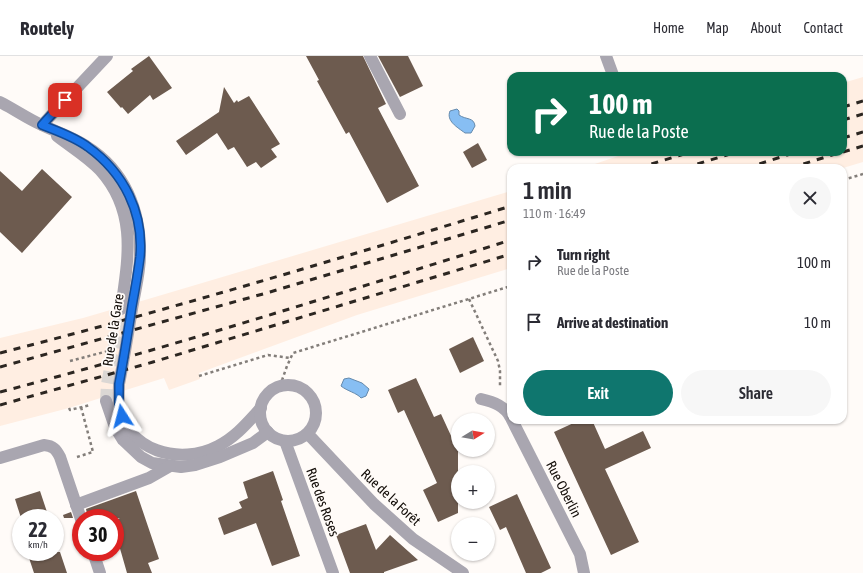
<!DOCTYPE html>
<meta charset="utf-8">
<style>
body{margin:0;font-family:"Asap Condensed",sans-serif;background:#f7f7f7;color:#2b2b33;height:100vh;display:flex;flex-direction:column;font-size:15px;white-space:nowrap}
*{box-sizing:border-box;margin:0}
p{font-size:13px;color:#7c7c81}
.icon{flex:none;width:22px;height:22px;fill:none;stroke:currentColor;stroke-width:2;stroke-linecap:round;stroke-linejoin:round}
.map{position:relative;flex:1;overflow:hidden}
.details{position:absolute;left:507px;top:108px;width:340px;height:260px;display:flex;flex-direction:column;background:#fff;border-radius:12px;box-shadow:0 1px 3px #0004}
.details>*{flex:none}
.top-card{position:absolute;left:507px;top:16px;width:340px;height:84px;border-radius:12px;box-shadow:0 1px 3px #0004;background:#0b6e4f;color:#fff;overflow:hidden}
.needle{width:26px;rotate:79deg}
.tools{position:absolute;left:451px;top:357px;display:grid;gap:8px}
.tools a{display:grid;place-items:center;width:44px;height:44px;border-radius:50%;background:#fff;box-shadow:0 1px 3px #0004;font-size:20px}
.speed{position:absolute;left:12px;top:453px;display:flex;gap:8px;font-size:20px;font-weight:700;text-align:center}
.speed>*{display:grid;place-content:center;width:52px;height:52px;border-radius:50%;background:#fff;box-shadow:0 1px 3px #0004;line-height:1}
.speed small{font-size:10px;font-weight:400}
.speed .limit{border:6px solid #d22;background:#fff;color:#111}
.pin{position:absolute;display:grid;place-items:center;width:34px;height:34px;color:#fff;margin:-17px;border-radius:8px;box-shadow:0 2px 6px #0006}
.me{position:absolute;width:44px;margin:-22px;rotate:351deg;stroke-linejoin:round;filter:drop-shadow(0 0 3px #0008)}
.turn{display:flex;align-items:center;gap:14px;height:84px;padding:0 16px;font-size:18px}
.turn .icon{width:52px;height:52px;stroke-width:2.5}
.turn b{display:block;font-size:28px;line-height:34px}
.round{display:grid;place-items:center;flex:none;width:42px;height:42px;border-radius:21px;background:#f7f7f7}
.overview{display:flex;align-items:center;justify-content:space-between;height:68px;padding:0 16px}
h1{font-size:24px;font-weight:600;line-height:30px}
.button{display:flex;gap:8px;margin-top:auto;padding:8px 16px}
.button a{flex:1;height:46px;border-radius:24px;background:#0f766e;color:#fff;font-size:16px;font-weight:600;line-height:46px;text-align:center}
.button a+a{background:#f7f7f7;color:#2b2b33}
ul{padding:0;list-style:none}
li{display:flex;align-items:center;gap:12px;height:60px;padding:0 16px}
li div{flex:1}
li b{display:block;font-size:15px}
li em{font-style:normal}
header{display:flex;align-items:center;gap:24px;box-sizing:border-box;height:56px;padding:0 20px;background:#fff;border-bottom:1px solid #e1e1e2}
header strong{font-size:19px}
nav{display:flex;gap:22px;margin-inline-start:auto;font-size:14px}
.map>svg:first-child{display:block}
.built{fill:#ffeee2}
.water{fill:#87bef3;stroke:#6489ac}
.building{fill:#6d5b4f}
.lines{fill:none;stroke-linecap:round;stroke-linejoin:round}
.minor-tunnel{stroke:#dbd7d4;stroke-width:12;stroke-dasharray:12 6;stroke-linecap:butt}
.path{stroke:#837e7a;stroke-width:2.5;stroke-dasharray:3 3;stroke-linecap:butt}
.minor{stroke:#a9a6b0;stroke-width:12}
.rail{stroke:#2c2621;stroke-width:3;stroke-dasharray:7 7;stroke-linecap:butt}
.route-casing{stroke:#114b97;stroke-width:10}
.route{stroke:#1a73e8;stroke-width:7}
.labels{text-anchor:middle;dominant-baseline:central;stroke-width:3.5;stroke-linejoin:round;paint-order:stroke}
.street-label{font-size:14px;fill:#120c07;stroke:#fffbf8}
</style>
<header>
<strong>Routely</strong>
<nav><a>Home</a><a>Map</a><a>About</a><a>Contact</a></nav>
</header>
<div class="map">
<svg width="863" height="517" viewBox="0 0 863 517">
<rect width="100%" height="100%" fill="#fffbf8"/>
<g class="built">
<polygon points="863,21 863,106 843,112 583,112 630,96 843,96 843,27"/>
<polygon points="511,135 511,212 357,259 199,317 200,323 169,334 164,322 69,352 0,370 0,282 83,262 155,241"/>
</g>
<g class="water">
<path d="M 457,53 L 459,55 L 459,59 C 466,64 474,61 475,70 L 471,77 L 465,77 C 457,71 446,65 450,55 Z"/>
<path d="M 349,322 L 362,327 L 369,333 L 366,340 L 361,342 C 357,337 347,335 341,330 L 344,323 Z"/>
</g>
<g class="building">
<polygon points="149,0 172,32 153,44 150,39 128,58 122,51 121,52 107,36 133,15 131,13"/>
<polygon points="306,0 363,0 386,48 378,52 419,130 387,147 349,76 346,78 317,25 319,24"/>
<polygon points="378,0 408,0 423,30 400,41"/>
<polygon points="224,31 234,47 237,44 238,46 249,40 280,88 271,93 277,101 261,112 256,106 247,111 234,91 228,94 217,77 186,99 176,85 219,56"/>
<polygon points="478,87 487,104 472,112 463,96"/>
<polygon points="42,113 72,141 22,197 0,176 0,115 22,135"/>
<polygon points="473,281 484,305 460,317 449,293"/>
<polygon points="416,322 434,361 441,358 458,395 458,457 438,466 423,434 437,427 404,354 398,357 388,334"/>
<polygon points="580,364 592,364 605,393 643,375 651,392 605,413 639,486 611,499 554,376"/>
<polygon points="273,415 283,444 281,445 300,500 272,510 256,467 224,479 218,462 242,452 239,446 248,442 243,426"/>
<polygon points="40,435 49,462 21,462 15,443"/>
<polygon points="136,435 159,503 148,507 152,517 127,517 115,475 115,464 120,462 88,462 86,453"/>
<polygon points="517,438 551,512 541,517 526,517 506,471 500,474 489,451"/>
<polygon points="71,456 73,462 64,462 63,459"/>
<polygon points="366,468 376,494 390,479 418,504 384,516 384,517 350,517 336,479"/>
<polygon points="27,496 60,496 67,517 34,517"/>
</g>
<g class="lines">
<polyline class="minor-tunnel" points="106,345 107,328 121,253"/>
<g class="path">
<polyline points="843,124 863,118"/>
<polyline points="469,243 498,305 500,315 500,332"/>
<polyline points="70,305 108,295"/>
<polyline points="199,320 268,299 290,302"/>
<polyline points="280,330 287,310 293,297 511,230"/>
<polyline points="69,352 70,354 90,349"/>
<polyline points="77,401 93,396 81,351"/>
</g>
<g class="minor">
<polyline points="370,0 400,58"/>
<polyline points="606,0 613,19"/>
<path d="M 0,46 C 14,53 28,63 42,69 C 57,76 73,81 86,90 C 125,114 141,155 140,199 C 140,217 135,235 132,253 C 128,278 124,303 119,328 C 119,335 118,342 119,349 C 126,395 180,410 218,390 C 236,381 248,366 261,352"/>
<polyline points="42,69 107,0"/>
<path d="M 57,80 C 71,91 88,101 100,114 C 138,156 128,203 121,253"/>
<circle cx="288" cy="357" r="28"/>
<path d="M 481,343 C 494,346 505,350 511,362"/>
<polyline points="106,345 115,371 123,384 141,401 152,407 181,411 195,409 220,401 253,387 268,376"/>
<polyline points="512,364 580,498 584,517"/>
<polyline points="308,378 374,448 413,483 463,517"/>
<polyline points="285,385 333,517"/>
<path d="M 0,402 L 44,389 C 53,390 56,393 60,401 L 81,463"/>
<polyline points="76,449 149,422 170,410"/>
<polyline points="93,496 100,517"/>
</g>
<g class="rail">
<polyline points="843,51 863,45"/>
<polyline points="843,64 863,58"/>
<polyline points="843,82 863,76"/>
<polyline points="843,96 863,90"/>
<polyline points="638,112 691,96"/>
<polyline points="684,112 737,96"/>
<polyline points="746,112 797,96"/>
<polyline points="790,112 842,96"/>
<path d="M 0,297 C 172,253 342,202 511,150"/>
<polyline points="0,311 270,236 511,164"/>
<path d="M 0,336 C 172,291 341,237 511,184"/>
<polyline points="0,349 153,306 511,198"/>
</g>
</g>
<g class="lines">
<g class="route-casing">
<path id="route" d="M 65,44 L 42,69 C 57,75 75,81 88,91 C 124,117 144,157 140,201 C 138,217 135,234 132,250 C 128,276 124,302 119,328 L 119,349 L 122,360"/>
</g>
<use href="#route" class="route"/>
</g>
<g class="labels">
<g class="street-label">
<text transform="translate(113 274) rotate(-81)">Rue de la Gare</text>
<text transform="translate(564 433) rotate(63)">Rue Oberlin</text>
<text transform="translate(391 441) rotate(43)">Rue de la Forêt</text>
<text transform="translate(323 446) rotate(70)">Rue des Roses</text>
</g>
</g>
</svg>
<div class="tools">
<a><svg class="needle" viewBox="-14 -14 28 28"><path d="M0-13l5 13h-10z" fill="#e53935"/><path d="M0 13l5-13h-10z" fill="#7c7c81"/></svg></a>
<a>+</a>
<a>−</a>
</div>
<div class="speed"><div>22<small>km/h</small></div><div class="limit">30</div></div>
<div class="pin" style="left:65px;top:44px;background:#d93025"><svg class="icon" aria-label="arrive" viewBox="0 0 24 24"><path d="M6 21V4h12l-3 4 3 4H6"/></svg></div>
<svg class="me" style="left:122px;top:360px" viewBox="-20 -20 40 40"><path d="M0-17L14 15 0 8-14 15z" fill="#1a73e8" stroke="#fff" stroke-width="4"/></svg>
<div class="top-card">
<div class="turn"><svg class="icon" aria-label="right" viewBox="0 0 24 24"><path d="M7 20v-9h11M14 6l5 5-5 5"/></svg><div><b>100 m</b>Rue de la Poste</div></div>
</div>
<section class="details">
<div class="overview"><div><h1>1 min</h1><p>110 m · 16:49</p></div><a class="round"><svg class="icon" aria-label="close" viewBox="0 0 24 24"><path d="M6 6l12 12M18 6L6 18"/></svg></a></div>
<ul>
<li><svg class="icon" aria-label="right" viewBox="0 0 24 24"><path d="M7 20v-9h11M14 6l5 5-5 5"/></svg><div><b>Turn right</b><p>Rue de la Poste</p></div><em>100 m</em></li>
<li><svg class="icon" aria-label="arrive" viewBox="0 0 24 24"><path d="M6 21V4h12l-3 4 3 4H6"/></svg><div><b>Arrive at destination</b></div><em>10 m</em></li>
</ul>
<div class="button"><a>Exit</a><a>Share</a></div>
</section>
</div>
